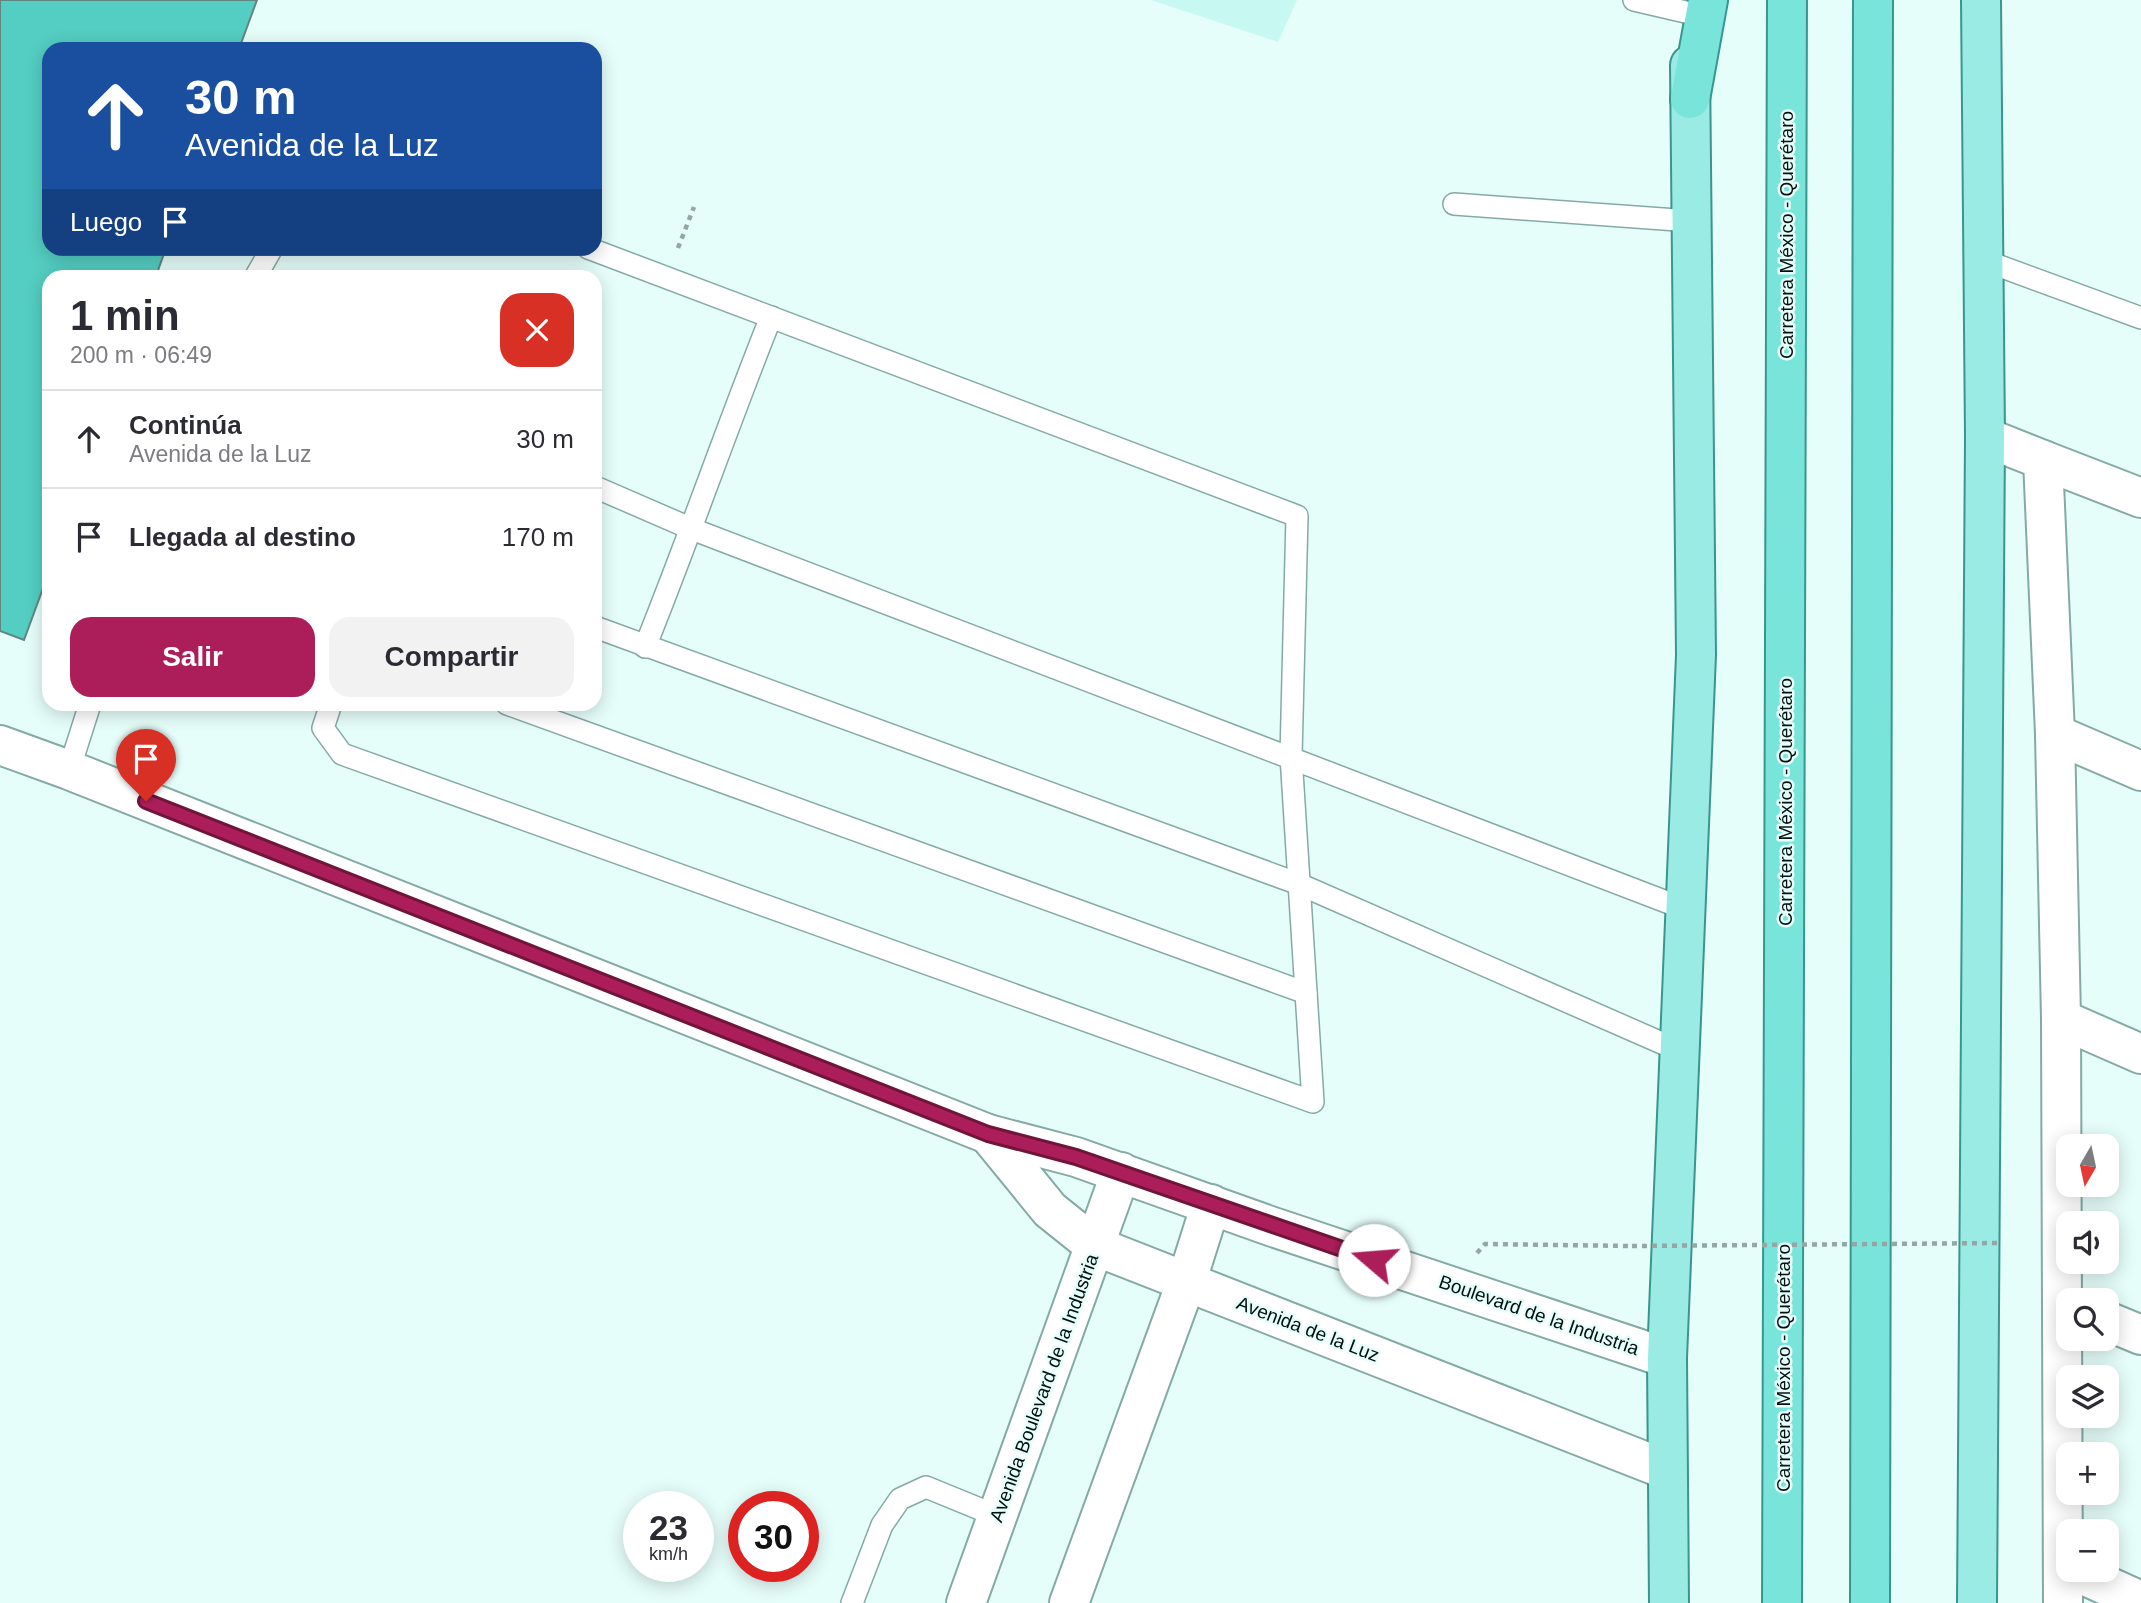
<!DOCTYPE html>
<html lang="es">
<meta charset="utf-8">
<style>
body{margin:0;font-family:Arial,sans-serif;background:#f2f2f3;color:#2b2b33;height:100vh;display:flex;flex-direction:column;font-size:26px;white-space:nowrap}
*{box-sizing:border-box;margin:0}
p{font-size:23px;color:#7c7c81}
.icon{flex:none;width:38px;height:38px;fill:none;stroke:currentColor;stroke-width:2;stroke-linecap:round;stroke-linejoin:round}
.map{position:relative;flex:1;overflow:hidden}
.side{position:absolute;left:42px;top:270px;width:560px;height:441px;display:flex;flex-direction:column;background:#fff;border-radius:21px;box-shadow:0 4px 18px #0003}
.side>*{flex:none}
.guide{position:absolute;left:42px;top:42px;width:560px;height:214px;border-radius:21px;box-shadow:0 4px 18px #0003;background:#1a4fa0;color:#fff;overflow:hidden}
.needle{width:46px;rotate:189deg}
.tools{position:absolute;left:2056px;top:1134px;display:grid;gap:14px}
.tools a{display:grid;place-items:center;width:63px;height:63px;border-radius:14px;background:#fff;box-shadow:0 4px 18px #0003;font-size:35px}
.speed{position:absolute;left:623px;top:1491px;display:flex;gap:14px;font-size:35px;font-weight:700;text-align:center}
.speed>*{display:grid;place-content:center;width:91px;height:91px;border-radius:50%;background:#fff;box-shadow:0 4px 18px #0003;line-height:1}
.speed small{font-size:18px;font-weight:400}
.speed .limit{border:10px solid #d22;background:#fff;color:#111}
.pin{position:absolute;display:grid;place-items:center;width:60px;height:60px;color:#fff;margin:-72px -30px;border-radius:50% 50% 50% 0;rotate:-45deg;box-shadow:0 0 7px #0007}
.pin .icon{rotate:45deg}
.me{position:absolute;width:77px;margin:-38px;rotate:288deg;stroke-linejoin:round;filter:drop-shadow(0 0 5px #0008)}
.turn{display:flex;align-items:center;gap:24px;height:147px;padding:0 28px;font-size:32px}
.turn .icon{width:91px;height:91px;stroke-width:2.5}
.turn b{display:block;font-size:49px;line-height:60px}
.then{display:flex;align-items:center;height:66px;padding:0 28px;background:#0003;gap:14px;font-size:26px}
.round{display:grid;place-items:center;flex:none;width:74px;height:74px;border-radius:21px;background:#f2f2f3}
.overview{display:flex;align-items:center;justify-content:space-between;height:119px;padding:0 28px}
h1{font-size:42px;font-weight:700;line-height:52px}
.primary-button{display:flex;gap:14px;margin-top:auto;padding:14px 28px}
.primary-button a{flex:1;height:80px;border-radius:21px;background:#ac1e5a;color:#fff;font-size:28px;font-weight:700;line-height:80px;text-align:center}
.primary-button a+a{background:#f2f2f3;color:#2b2b33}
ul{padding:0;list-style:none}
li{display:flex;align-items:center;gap:21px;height:98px;padding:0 28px;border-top:2px solid #e1e1e2}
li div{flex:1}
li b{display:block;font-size:26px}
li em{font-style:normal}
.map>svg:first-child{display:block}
.built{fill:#c7f9f2}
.building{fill:#54cec2;stroke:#618681;stroke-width:2}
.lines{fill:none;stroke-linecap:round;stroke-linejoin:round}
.service-casing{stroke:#84aaa5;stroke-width:24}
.minor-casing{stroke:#84aaa5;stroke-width:42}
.primary-casing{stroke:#39968d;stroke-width:42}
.trunk-casing{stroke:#39968d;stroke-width:42}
.path{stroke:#93a7a4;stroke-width:4.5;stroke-dasharray:5 5;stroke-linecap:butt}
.service{stroke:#fff;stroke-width:21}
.minor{stroke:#fff;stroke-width:38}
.primary{stroke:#9aebe3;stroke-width:38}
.trunk{stroke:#78e4da;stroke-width:38}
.path-bridge{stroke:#93a7a4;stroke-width:4.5;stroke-dasharray:5 5;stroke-linecap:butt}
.route-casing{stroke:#70143a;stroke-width:18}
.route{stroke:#ac1e5a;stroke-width:12}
.labels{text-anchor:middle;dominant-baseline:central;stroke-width:5;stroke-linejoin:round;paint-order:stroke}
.street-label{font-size:19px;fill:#03100e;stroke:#e6fefa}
</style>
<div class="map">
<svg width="2141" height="1603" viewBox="0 0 2141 1603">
<rect width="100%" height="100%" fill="#e6fefa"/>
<polygon class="built" points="1151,0 1297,0 1278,42"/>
<polygon class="building" points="0,0 257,0 239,49 49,49 49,248 166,248 156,276 49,276 49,572 24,640 0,631"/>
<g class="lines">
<g class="service-casing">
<g id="service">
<polyline points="1634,0 1690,13"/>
<polyline points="1454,204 1691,221"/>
<polyline points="1983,260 2141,318"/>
<polyline points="256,276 272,248"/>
<polyline points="595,487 692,529 1685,909"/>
<polyline points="595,627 1299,884 1680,1051"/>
<path d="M 645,647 C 689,538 727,427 771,317"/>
<polyline points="331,704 323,728 342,754 1313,1102 1291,756 1297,516 588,248"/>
<polyline points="507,704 1306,993"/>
<polyline points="69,770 90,704"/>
<polyline points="852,1603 882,1525 900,1499 926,1487 997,1516"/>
</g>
</g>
<g class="minor-casing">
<g id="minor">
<polyline points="1985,437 2043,460 2055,734 2061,1019 2063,1603"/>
<polyline points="2043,460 2141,498"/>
<polyline points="2055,734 2141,771"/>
<polyline points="0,745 69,770 988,1134 1076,1157 1273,1227 1667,1358"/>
<polyline points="2061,1019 2141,1054"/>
<polyline points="988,1134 1050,1210 1095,1246 1667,1470"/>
<polyline points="2107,1321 2141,1335"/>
<polyline points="2072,1570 2141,1601"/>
<polyline points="966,1603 1121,1172"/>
<polyline points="1069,1603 1187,1280 1211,1204"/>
</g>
</g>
<g class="primary-casing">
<g id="primary">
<polyline points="1669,1603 1667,1358 1696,655 1690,65"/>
<polyline points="1977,1603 1985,437 1981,0"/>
</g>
</g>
<g class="trunk-casing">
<g id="trunk">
<polyline points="1690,99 1708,0"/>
<polyline points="1782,1603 1787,0"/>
<polyline points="1870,1603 1873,0"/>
</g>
</g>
<g class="path">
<polyline points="678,248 694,207"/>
<polyline points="1477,1253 1485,1244 1632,1246"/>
</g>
<use href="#service" class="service"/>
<use href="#minor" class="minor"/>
<use href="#primary" class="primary"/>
<use href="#trunk" class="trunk"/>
<polyline class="path-bridge" points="1632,1246 2000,1243"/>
</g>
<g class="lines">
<g class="route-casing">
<polyline id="route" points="146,801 988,1134 1076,1157 1374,1260"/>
</g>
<use href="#route" class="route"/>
</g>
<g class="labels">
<g class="street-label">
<text transform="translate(1786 235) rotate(-90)">Carretera México - Querétaro</text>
<text transform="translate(1785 802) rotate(-90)">Carretera México - Querétaro</text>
<text transform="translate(1539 1315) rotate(19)">Boulevard de la Industria</text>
<text transform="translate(1308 1329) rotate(21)">Avenida de la Luz</text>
<text transform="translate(1783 1368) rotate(-90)">Carretera México - Querétaro</text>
<text transform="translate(1044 1388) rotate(-70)">Avenida Boulevard de la Industria</text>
</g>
</g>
</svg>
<div class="tools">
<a><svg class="needle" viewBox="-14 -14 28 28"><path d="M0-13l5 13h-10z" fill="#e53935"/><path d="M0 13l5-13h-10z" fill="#7c7c81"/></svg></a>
<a><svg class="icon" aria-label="sound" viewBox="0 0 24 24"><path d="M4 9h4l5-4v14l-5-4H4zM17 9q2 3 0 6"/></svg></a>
<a><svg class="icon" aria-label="search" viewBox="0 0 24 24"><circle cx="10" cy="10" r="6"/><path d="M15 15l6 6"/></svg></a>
<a><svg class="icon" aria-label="layers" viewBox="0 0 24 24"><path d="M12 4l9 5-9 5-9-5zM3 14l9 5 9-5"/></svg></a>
<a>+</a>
<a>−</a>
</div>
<div class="speed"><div>23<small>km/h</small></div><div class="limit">30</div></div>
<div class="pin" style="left:146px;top:801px;background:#d93025"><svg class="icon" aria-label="arrive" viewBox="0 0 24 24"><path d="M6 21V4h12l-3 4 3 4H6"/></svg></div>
<svg class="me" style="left:1374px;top:1260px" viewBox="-20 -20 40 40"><circle r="19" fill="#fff"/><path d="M0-13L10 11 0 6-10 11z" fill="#ac1e5a"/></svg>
<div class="guide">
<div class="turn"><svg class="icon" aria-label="ahead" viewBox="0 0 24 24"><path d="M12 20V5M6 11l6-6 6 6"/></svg><div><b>30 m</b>Avenida de la Luz</div></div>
<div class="then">Luego<svg class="icon" aria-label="arrive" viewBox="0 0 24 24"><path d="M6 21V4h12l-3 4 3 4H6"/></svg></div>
</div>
<section class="side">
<div class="overview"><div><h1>1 min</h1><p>200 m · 06:49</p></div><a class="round" style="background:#d93025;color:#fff"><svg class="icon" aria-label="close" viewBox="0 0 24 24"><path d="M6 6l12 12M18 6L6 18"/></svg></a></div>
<ul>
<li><svg class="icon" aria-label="ahead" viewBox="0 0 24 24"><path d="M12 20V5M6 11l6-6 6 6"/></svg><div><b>Continúa</b><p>Avenida de la Luz</p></div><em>30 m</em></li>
<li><svg class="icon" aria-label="arrive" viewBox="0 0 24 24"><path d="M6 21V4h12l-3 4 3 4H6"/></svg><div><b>Llegada al destino</b></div><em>170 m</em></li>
</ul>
<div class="primary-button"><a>Salir</a><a>Compartir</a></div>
</section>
</div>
